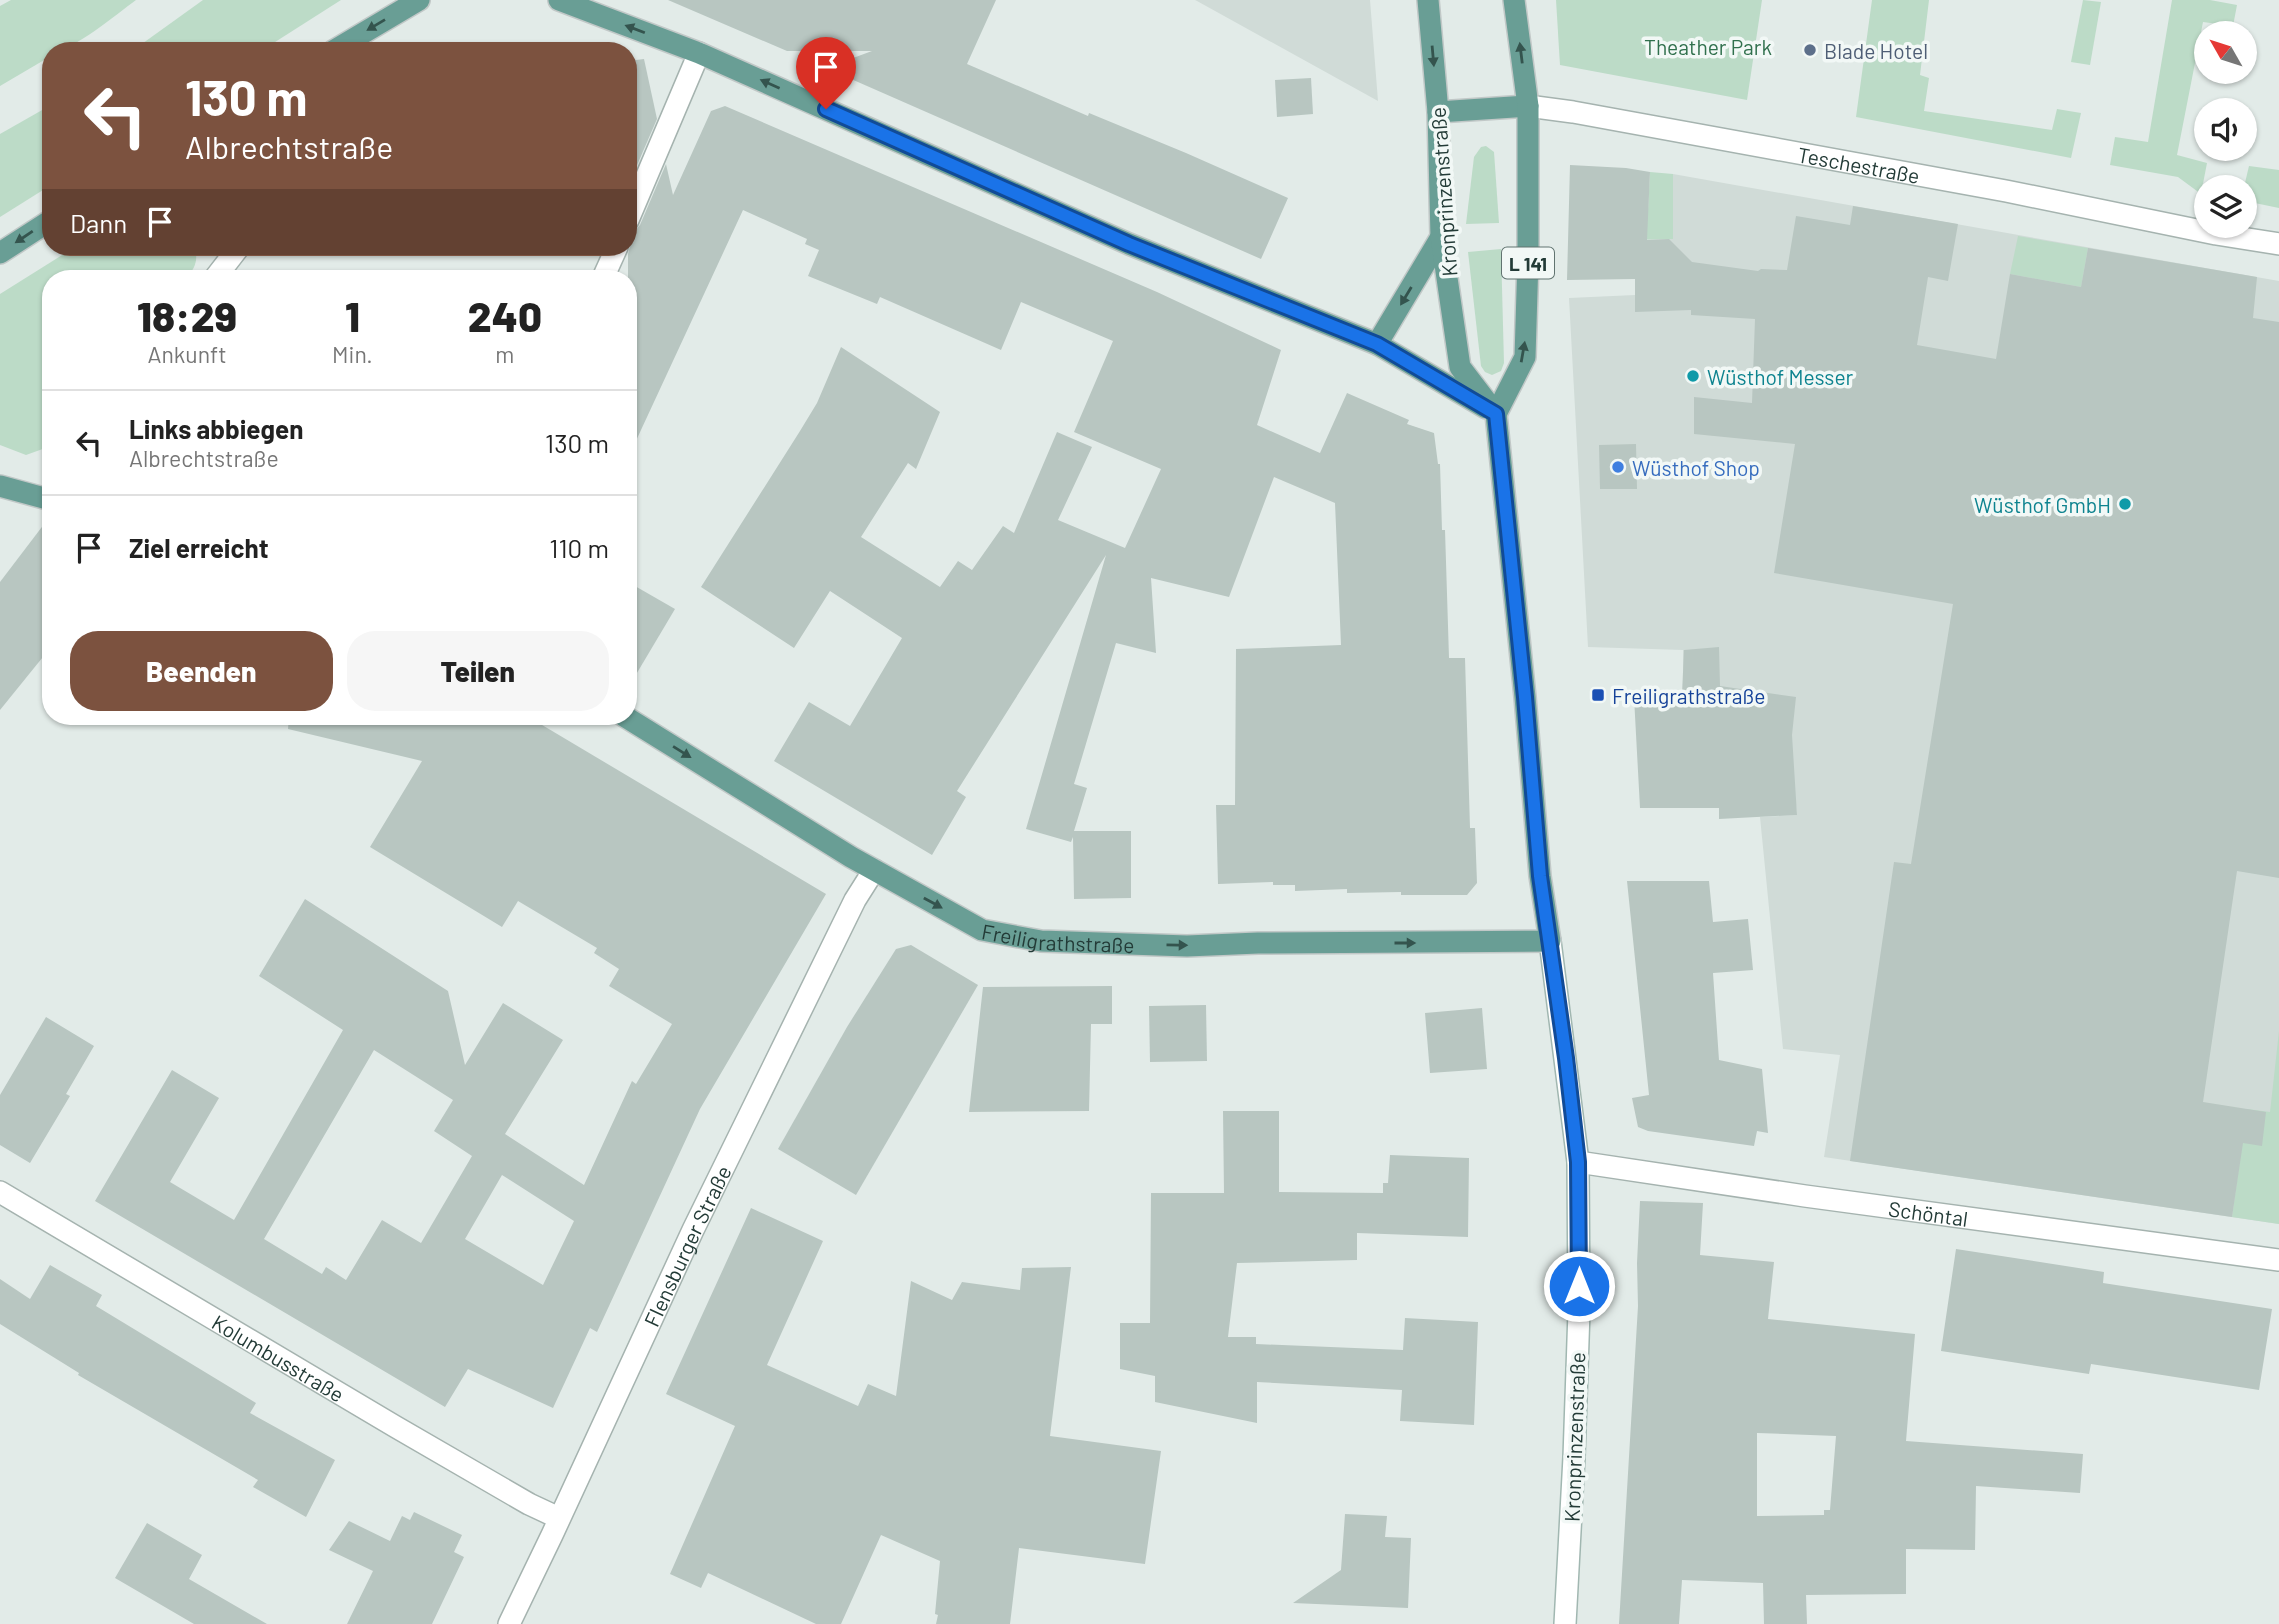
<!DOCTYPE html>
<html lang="de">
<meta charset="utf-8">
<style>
body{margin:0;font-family:Barlow,sans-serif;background:#f6f6f6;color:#222;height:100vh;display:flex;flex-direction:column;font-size:26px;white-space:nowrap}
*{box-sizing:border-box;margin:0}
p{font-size:23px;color:#767676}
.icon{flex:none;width:38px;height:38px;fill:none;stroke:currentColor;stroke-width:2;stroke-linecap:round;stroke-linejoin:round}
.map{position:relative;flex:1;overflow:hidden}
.panel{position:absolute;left:42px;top:270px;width:595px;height:455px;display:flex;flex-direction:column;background:#fff;border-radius:28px;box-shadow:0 2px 5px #0004}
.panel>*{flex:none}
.hud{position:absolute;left:42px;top:42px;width:595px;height:214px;border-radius:28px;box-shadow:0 2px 5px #0004;background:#7c523f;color:#fff;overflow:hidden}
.needle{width:46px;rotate:309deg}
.fabs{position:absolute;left:2194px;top:21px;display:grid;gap:14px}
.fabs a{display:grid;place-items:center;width:63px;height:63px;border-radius:50%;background:#fff;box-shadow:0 2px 5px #0004;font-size:35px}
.pin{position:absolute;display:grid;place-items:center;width:60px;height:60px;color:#fff;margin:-72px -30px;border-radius:50% 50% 50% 0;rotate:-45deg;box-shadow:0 0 7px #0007}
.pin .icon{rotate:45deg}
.me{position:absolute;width:77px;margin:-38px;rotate:0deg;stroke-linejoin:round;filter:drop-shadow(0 0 5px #0008)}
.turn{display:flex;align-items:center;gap:24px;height:147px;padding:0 28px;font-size:32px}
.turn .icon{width:91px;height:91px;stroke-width:2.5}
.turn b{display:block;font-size:49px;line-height:60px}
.then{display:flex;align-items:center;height:66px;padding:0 28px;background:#0003;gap:14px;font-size:26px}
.eta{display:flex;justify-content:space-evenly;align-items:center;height:119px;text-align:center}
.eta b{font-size:42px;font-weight:800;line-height:49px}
.button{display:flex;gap:14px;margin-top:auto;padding:14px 28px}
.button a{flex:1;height:80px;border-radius:28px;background:#7c523f;color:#fff;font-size:28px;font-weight:800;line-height:80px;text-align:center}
.button a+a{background:#f6f6f6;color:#222}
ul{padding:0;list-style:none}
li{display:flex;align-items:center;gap:21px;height:105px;padding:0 28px;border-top:2px solid #e0e0e0}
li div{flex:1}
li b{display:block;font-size:26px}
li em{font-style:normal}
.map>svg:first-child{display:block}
.built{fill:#d0dbd7}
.green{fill:#bcdbc7}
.building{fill:#b8c6c1;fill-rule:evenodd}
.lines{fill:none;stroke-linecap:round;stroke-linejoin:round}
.minor-casing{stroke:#a5b3af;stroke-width:24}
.secondary-casing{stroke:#a1b7b1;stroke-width:24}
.primary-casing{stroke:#c1c8c7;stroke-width:24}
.minor{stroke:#fff;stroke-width:21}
.secondary{stroke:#fff;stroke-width:21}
.primary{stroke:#699e95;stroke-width:21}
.oneway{fill:#34544e}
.route-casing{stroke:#114b97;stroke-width:18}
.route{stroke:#1a73e8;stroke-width:12}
.service-dot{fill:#5c6f8a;stroke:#f2f8f6;stroke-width:2.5}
.culture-dot{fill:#0f9aa8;stroke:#f2f8f6;stroke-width:2.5}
.shop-dot{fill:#3f7fe0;stroke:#f2f8f6;stroke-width:2.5}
.transit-dot{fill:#1a4fb4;stroke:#f2f8f6;stroke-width:2.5}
.labels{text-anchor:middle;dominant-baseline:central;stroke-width:7;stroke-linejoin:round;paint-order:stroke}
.shield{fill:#f2f8f6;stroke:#617470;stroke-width:2}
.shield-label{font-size:19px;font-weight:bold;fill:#233b37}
.park-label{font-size:21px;fill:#30704d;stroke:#f2f8f6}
.service-label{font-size:21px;fill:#4e5e75;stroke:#f2f8f6;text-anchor:start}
.street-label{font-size:21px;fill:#233b37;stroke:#f2f8f6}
.culture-label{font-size:21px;fill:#0d838f;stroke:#f2f8f6;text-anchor:start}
.shop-label{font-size:21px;fill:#366cbe;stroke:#f2f8f6;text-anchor:start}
.transit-label{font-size:21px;fill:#164399;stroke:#f2f8f6;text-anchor:start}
</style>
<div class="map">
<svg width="2279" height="1624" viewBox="0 0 2279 1624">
<rect width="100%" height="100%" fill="#e2ebe8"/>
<g class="built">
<polygon points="1195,0 1370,0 1378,101 1197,1"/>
<polygon points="1673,174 2279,281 2279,1224 1824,1157 1840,1055 1783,1049 1760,817 1797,815 1793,775 1718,686 1683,670 1683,650 1588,647 1569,298 1635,295 1639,240 1673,239"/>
</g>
<g class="green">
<path d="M 11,0 L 136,0 C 116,14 75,51 51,51 L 51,56 L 0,86 L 0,6 Z"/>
<polygon points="203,0 341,0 261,51 132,51"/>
<polygon points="1556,0 1762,0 1747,100 1560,65"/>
<polygon points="1872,0 1929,0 1920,75 1929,78 1924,111 2052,130 2057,109 2081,113 2071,158 1856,117"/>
<polygon points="2083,0 2101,2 2090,65 2071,62"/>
<polygon points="2172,0 2210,0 2237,5 2233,26 2203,22 2177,155 2207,163 2201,194 2178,177 2110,165 2115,137 2148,142"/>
<polygon points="51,105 51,185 0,217 0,134"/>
<polygon points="1486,146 1494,152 1499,223 1466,224 1474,157 1481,147"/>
<polygon points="2249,166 2279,170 2279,208 2245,201 2244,187"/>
<polygon points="1650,172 1673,174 1673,239 1626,240 1648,210"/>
<polygon points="2018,236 2088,248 2081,287 2010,274"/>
<path d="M 75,247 L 194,247 C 199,259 195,268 187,278 L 51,278 L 51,446 L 26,455 L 0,445 L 0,294 Z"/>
<polygon points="1501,249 1504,363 1501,371 1492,375 1485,372 1481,366 1468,252"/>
<polygon points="2279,1031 2279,1224 2232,1217 2247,1109 2270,1112"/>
</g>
<g class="building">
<polygon points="668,0 996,0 967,64 1088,116 1089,113 1186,153 1288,198 1261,259 826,68 872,51 787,51"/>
<polygon points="644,59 657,119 628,186 628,61"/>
<polygon points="1311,78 1313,114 1277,117 1275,80"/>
<polygon points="725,106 1157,292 1281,350 1257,425 1320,453 1347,393 1409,420 1407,424 1434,433 1438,464 1440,464 1442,530 1445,530 1449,658 1465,658 1470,828 1475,828 1477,883 1467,895 1401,895 1401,892 1347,893 1347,889 1295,891 1295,885 1273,885 1273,882 1218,884 1216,805 1235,805 1236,649 1341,645 1335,503 1274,477 1229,597 1151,578 1156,653 1116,643 1074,784 1087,788 1074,831 1131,831 1131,898 1074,899 1073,837 1071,842 1026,829 1106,555 957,791 966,797 932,855 774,761 809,702 850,726 902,638 830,591 794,648 701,587 800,431 817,403 841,347 940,412 916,469 908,463 861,537 940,587 958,561 972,570 1003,526 1014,533 1057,432 1092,447 1058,520 1125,548 1161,469 1074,432 1113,341 1021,302 1001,350 880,297 877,304 808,276 819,250 805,244 807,239 743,210 628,458 628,254 630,246 628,233 635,231 640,225 666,164 673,195 711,111"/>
<polygon points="1570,165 1626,168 1650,172 1647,240 1669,239 1692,262 1758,271 1761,269 1787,270 1796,216 1850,225 1853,206 1958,224 1948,281 1928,277 1917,345 1996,359 2010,274 2081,287 2088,248 2257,277 2253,318 2279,322 2279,878 2237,871 2203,1102 2266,1112 2262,1146 2243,1143 2232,1217 1850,1161 1894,862 1911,864 1953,604 1774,573 1795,444 1694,434 1694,397 1752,403 1755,319 1691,315 1691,310 1635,312 1635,279 1567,280"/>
<polygon points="1636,444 1637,489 1600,489 1599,445"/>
<polygon points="51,515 51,647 0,710 0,582"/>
<polygon points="628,582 675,609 628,688"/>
<polygon points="1719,647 1720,686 1796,697 1792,735 1797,815 1719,819 1719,808 1640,808 1634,697 1682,694 1684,650"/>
<path d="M 289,716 L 527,716 L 826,894 L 700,1109 L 597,1332 L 590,1328 L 553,1408 L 468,1369 L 445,1407 L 95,1201 L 172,1070 L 219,1098 L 170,1182 L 234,1220 L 343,1030 L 259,976 L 305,899 L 448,991 L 465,1065 L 503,1003 L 563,1040 L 505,1134 L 584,1185 L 632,1081 L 636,1084 L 672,1024 L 609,986 L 619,969 L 594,953 L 597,948 L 518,901 L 502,927 L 370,847 L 422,761 L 288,729 ZM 374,1050 L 453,1100 L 434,1131 L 472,1156 L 421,1243 L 382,1220 L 346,1280 L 326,1267 L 322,1274 L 264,1239 ZM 502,1175 L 574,1221 L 543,1285 L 465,1239 Z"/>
<polygon points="1627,881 1709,881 1713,922 1748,919 1753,970 1713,973 1719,1060 1762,1069 1768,1133 1757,1131 1754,1146 1648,1131 1638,1127 1632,1098 1649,1095"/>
<polygon points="911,945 978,985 856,1195 778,1149 847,1027 896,949"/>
<polygon points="1112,986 1112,1024 1091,1024 1089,1111 969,1112 983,987"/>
<polygon points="1206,1005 1207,1061 1150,1062 1149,1006"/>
<polygon points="1482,1008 1487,1069 1430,1073 1425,1013"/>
<polygon points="46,1017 94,1046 66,1094 70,1096 30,1163 0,1145 0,1095"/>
<polygon points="1223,1111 1279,1111 1279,1192 1383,1193 1383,1183 1388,1183 1390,1155 1469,1158 1468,1237 1357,1233 1357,1260 1237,1263 1228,1337 1256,1337 1256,1344 1403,1350 1405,1318 1478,1322 1474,1425 1400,1421 1402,1390 1257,1382 1257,1423 1155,1402 1155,1376 1120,1369 1120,1323 1150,1323 1151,1193 1224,1193"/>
<path d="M 1640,1201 L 1703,1203 L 1700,1255 L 1774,1262 L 1768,1319 L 1915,1334 L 1906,1441 L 2083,1454 L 2080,1493 L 1976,1486 L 1975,1550 L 1906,1549 L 1906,1594 L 1806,1595 L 1807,1624 L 1764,1624 L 1763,1583 L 1682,1580 L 1679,1624 L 1619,1624 L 1638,1306 L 1637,1263 ZM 1757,1433 L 1836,1436 L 1830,1510 L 1824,1510 L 1824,1515 L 1757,1516 Z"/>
<polygon points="751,1208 823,1241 767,1365 858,1406 868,1384 896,1396 911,1281 952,1300 962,1282 1020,1290 1022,1268 1071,1267 1050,1436 1161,1451 1145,1564 1019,1548 1010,1624 936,1624 938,1615 935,1614 940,1561 881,1535 841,1624 816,1624 708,1573 701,1588 670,1574 735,1426 666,1394"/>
<polygon points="1956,1249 2104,1272 2103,1283 2272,1309 2259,1390 2091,1364 2089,1374 1941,1351"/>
<polygon points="50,1265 102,1295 96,1306 256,1403 250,1413 335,1460 306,1517 253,1487 258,1480 78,1375 79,1373 0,1324 0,1279 30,1299"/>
<polygon points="414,1512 462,1535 454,1552 464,1557 432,1624 347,1624 373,1571 329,1550 349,1521 390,1541 402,1516 410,1520"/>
<polygon points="1345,1514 1387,1516 1385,1537 1411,1538 1408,1608 1293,1603 1341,1570"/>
<polygon points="147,1523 202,1555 189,1579 267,1624 194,1624 115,1578"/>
</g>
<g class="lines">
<g class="minor-casing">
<g id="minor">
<path id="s1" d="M 1528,106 L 1573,112 L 2006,191 L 2216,234 L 2279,244"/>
<polyline points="628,220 699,53"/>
<polyline points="215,278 239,247"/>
<polyline points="603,278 617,247"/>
<path id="s2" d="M 1578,1162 L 1805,1196 L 2279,1260"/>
<path id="s3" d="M 0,1192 L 396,1427 L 529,1504 L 559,1518"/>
<path id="s4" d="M 509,1624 L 552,1535 L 693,1230 L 855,900 L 874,870"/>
</g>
</g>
<g class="secondary-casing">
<polyline id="secondary" points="1550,941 1578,1162 1579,1311 1574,1457 1565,1624"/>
</g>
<g class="primary-casing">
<g id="primary">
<polyline points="559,0 699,53 1129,244 1377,344 1441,237"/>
<polyline points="333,51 419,0"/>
<polyline points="1438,112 1528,106"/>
<polyline points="0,253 51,220"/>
<polyline points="1377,344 1486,408"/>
<polyline points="1496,414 1525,357 1528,259 1528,106 1514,0"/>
<polyline points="0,486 51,500"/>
<path id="s5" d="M 624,716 L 851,857 L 982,930 L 1041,941 L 1187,946 L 1258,943 L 1550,941 L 1540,876 L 1525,697 L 1496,414 L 1460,367 L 1441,237 L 1438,112 L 1428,0"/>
</g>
</g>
<use href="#minor" class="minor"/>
<use href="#secondary" class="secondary"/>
<use href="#primary" class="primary"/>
</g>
<defs><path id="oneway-solid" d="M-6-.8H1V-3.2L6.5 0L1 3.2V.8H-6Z" transform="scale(1.75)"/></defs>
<g class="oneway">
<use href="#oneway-solid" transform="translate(376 25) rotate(149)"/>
<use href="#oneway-solid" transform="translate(635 29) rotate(-159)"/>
<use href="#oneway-solid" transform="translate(1521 53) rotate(-97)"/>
<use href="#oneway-solid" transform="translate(1433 56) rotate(85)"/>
<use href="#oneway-solid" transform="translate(770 84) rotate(-156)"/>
<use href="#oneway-solid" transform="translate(24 237) rotate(146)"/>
<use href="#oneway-solid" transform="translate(1406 296) rotate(121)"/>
<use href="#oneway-solid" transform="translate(1523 352) rotate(-80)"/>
<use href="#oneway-solid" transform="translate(682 752) rotate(32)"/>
<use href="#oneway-solid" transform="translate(933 903) rotate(29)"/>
<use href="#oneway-solid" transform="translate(1405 943)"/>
<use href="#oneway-solid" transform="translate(1177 945) rotate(1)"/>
</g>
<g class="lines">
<g class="route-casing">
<polyline id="route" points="826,109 1129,244 1377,344 1496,414 1525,697 1540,876 1566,1058 1578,1162 1579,1286"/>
</g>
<use href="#route" class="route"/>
</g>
<circle class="service-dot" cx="1810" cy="50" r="7"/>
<g class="culture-dot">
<circle cx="1693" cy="376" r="7"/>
<circle cx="2125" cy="504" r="7"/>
</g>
<circle class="shop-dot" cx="1618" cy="467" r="7"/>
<rect class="transit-dot" x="1591" y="688" width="14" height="14" rx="3.5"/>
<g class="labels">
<rect class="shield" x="1502" y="247.5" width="52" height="31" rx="5"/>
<g class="shield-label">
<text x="1528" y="263">L 141</text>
</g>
<g class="park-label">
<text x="1708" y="46">Theather Park</text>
</g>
<g class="service-label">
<text x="1824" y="50">Blade Hotel</text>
</g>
<g class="street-label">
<text stroke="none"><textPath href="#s1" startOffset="336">Teschestraße</textPath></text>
<text transform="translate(1443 192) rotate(-94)">Kronprinzenstraße</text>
<text stroke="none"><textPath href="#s5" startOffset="494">Freiligrathstraße</textPath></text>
<text stroke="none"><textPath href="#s2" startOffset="354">Schöntal</textPath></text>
<text stroke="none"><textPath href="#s4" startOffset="418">Flensburger Straße</textPath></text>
<text stroke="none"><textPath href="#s3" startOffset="324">Kolumbusstraße</textPath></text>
<text transform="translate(1574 1437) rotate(-88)">Kronprinzenstraße</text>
</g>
<g class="culture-label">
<text x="1707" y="376">Wüsthof Messer</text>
<text x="2111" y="504" text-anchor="end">Wüsthof GmbH</text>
</g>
<g class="shop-label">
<text x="1632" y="467">Wüsthof Shop</text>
</g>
<g class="transit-label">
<text x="1612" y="695">Freiligrathstraße</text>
</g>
</g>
</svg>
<div class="fabs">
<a><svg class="needle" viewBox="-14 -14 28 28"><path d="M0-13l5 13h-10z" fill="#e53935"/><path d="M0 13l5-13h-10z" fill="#767676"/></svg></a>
<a><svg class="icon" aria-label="sound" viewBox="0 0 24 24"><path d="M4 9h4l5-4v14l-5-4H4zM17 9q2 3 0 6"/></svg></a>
<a><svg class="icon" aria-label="layers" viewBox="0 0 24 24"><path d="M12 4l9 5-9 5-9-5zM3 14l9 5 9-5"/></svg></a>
</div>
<div class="pin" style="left:826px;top:109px;background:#d93025"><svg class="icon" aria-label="arrive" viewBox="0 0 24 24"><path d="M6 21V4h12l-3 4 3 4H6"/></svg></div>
<svg class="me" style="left:1579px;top:1286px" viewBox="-20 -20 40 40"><circle r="17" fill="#1a73e8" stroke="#fff" stroke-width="3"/><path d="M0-11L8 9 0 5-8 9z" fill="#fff"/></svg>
<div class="hud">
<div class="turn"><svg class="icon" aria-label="left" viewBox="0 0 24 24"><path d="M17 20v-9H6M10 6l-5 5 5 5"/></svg><div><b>130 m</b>Albrechtstraße</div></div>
<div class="then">Dann<svg class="icon" aria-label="arrive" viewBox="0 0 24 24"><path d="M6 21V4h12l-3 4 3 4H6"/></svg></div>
</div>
<section class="panel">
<div class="eta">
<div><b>18:29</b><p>Ankunft</p></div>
<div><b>1</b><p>Min.</p></div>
<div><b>240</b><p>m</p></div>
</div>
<ul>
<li><svg class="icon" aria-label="left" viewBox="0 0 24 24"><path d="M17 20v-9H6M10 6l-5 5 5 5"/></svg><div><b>Links abbiegen</b><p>Albrechtstraße</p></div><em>130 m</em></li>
<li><svg class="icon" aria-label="arrive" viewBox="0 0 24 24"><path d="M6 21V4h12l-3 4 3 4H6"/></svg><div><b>Ziel erreicht</b></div><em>110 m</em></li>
</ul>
<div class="button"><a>Beenden</a><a>Teilen</a></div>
</section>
</div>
